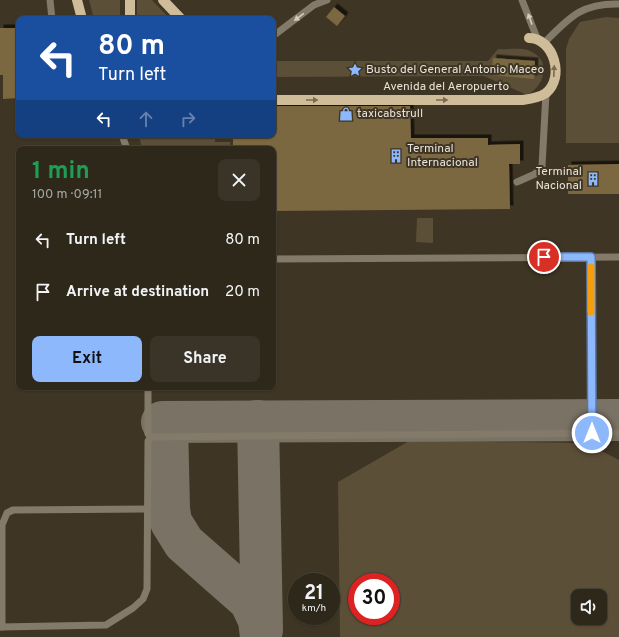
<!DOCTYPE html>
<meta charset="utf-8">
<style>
body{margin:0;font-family:Overpass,sans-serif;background:#3a3428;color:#f1f3f6;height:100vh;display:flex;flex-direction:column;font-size:15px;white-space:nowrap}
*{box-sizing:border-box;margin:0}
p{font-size:13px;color:#a7a6a3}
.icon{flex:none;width:22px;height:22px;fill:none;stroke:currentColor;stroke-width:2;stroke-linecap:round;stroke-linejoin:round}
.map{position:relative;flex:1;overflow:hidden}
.panel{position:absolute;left:16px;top:146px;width:260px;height:244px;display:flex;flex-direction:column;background:#2e281b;border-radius:8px;box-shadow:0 1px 3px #0004,0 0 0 1px #49443a}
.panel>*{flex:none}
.banner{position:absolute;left:16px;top:16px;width:260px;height:122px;border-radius:8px;box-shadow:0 1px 3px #0004,0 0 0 1px #49443a;background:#1a4fa0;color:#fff;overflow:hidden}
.tools{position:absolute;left:571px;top:589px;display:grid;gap:8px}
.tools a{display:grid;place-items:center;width:36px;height:36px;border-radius:8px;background:#2e281b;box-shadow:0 1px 3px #0004,0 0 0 1px #49443a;font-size:20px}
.speed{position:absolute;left:288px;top:573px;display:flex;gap:8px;font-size:20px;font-weight:700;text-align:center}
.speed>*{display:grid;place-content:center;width:52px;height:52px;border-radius:50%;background:#2e281b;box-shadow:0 1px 3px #0004,0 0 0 1px #49443a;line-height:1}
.speed small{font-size:10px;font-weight:400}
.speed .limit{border:6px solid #d22;background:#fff;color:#111}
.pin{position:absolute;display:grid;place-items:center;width:34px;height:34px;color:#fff;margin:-17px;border:2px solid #fff;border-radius:50%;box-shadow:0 1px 4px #0007}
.me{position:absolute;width:44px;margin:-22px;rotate:0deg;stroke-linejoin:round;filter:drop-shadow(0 0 3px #0008)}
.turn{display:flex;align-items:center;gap:14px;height:84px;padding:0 16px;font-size:18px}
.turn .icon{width:52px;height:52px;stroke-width:2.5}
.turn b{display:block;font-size:28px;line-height:34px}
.lanes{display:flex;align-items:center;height:38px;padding:0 16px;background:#0003;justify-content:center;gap:20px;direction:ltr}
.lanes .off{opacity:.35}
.round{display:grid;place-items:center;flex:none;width:42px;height:42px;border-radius:8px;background:#3a3428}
.overview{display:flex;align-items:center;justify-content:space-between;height:68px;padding:0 16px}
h1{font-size:24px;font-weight:700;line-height:30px;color:#1e9e55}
.primary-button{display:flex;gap:8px;margin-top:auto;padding:8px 16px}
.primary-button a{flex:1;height:46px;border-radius:8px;background:#8db9fc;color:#111;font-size:16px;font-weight:700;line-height:46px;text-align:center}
.primary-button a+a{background:#3a3428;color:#f1f3f6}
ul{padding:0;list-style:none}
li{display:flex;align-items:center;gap:12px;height:52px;padding:0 16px}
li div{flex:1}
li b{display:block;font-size:15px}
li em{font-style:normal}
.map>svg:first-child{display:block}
.green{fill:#5c4f38;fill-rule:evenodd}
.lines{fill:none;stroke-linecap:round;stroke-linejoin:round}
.taxiway{stroke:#7a7264;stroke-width:42}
.building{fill:#7b6741;filter:url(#shadow)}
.service{stroke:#837a69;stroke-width:7}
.minor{stroke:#837a69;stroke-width:8}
.primary{stroke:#cfbc99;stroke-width:10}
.oneway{fill:#d4cdc2}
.oneway2{fill:#786b53}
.route-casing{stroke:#5c78a4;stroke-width:10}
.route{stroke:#8db9fc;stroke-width:7}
.slow{stroke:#f59e0b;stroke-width:7}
.labels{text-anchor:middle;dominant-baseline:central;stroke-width:4;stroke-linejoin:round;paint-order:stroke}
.poi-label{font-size:12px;fill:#e8e2d8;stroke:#3e3524;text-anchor:start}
.street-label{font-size:12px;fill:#e8e2d8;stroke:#3e3524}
</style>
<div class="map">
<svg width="619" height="637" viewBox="0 0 619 637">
<defs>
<filter id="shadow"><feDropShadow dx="3.5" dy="-3.5" stdDeviation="0" flood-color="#0009"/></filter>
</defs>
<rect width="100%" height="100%" fill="#3e3524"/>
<g class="green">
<polygon points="89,0 120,0 120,19 94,19"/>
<polygon points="137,0 152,0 170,19 137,19"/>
<polygon points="606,17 619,18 619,143 566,143 566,49 569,39 580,22"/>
<path d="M 498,49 C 508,50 522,47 530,51 C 552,60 545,86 527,95 L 484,76 L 273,77 L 273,61 L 488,61 Z"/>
<polygon points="139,135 215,135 215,142 230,142 230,149 142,149"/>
<polygon points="417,218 433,218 433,243 416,242"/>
<path d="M 409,441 L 586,443 L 619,460 L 619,637 L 340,637 L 338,482 ZM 357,582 L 391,582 L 391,616 L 357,616 ZM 578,596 L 600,596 L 600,618 L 578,618 Z"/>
</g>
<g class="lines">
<g class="taxiway">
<polyline points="258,421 262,630"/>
<polyline points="162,422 619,420"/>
<polyline points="167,422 169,509 171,522 184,543 250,601 259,620 261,637"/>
</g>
</g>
<g class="building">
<polygon points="334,7 345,16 337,26 326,17"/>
<polygon points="0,28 19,28 19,98 3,99 3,75 0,75"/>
<polygon points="493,58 535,61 534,79 491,75"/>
<polygon points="273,106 410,106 411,138 488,138 488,145 520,144 520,164 509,164 510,209 273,211 273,149 233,149 233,135 273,135"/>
<polygon points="619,164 619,194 568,194 568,165"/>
</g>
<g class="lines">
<g class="service">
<polyline points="50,0 52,19"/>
<polyline points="522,0 537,38"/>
<polyline points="273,36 314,5 327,0"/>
<path d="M 544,43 C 569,18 581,3 619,4"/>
<polyline points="122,135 127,149"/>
<polyline points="517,182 535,174 542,166 546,93"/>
<polyline points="273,259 619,257"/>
<polyline points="148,387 148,434 151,437"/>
<polyline points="0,627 106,625 133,608 143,599 147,589 148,441 151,437 619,433"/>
<polyline points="2,627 2,525 7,513 13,510 147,509"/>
</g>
<polyline class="minor" points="591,257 592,433"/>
<g class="primary">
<polyline points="77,0 82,19"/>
<polyline points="163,0 181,19"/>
<polyline points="130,19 130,0"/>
<path d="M 273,100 L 522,100 C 530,99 539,98 546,93 C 565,78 554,38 529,38"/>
</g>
</g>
<defs><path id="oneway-solid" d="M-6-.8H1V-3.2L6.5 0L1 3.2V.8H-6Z"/></defs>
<g class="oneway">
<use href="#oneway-solid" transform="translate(299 17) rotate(143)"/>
<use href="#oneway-solid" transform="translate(530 19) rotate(-110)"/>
</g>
<g class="oneway2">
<use href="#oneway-solid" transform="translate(554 71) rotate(-88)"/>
<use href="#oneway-solid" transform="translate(312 100)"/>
<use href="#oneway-solid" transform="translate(442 100)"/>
</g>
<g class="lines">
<g class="route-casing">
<polyline id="route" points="544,257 591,257 592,433"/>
</g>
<use href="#route" class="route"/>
<polyline class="slow" points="591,267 591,312"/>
</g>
<defs>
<g id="sight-bare" transform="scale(1.08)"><path d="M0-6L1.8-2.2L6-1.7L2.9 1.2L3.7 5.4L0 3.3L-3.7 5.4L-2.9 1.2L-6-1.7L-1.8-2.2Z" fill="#8db9fc" stroke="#3e3524" stroke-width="2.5" paint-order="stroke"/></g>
<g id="shop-bare" transform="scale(1.08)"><path d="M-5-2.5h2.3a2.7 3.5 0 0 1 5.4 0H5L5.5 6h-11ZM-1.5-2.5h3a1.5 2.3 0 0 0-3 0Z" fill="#8db9fc" stroke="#3e3524" stroke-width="2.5" paint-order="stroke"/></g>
<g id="building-bare" transform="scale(1.08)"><path d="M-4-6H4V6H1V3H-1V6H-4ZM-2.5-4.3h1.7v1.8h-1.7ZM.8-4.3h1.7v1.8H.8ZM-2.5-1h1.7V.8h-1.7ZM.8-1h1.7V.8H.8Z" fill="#8db9fc" stroke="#3e3524" stroke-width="2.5" paint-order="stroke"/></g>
</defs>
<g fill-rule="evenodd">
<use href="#sight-bare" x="355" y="70"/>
<use href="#shop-bare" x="346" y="114"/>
<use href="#building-bare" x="396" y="156"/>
<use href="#building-bare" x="593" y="179"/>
</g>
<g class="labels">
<g class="poi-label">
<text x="366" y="70">Busto del General Antonio Maceo</text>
<text x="357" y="114">taxicabstrull</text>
<text x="407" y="149">Terminal<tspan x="407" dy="14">Internacional</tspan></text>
<text x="582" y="172" text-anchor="end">Terminal<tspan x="582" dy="14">Nacional</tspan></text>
</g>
<g class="street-label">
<text x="446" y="87">Avenida del Aeropuerto</text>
</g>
</g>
</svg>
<div class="tools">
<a><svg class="icon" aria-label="sound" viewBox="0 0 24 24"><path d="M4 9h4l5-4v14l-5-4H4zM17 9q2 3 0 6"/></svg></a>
</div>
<div class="speed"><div>21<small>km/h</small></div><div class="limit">30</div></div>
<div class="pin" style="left:544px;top:257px;background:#d93025"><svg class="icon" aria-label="arrive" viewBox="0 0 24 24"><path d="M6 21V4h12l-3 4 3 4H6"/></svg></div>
<svg class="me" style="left:592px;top:433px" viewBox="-20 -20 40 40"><circle r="17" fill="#8db9fc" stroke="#fff" stroke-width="3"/><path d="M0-11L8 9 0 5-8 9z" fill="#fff"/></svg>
<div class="banner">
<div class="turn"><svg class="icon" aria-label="left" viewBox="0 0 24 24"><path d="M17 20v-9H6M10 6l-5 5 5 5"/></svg><div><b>80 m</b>Turn left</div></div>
<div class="lanes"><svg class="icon" aria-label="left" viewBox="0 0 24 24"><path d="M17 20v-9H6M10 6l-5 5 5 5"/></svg><svg class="icon off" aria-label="ahead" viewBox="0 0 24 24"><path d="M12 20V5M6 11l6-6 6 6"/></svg><svg class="icon off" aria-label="right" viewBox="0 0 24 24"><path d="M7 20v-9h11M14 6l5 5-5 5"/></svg></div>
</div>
<section class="panel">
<div class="overview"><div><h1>1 min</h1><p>100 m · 09:11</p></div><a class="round"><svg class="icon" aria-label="close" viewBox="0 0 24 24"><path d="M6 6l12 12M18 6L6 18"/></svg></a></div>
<ul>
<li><svg class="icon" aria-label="left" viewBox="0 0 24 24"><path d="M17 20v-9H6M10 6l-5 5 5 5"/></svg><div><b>Turn left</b></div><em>80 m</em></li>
<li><svg class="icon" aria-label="arrive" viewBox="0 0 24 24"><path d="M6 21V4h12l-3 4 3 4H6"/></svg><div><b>Arrive at destination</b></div><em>20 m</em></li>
</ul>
<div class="primary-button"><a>Exit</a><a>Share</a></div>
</section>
</div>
